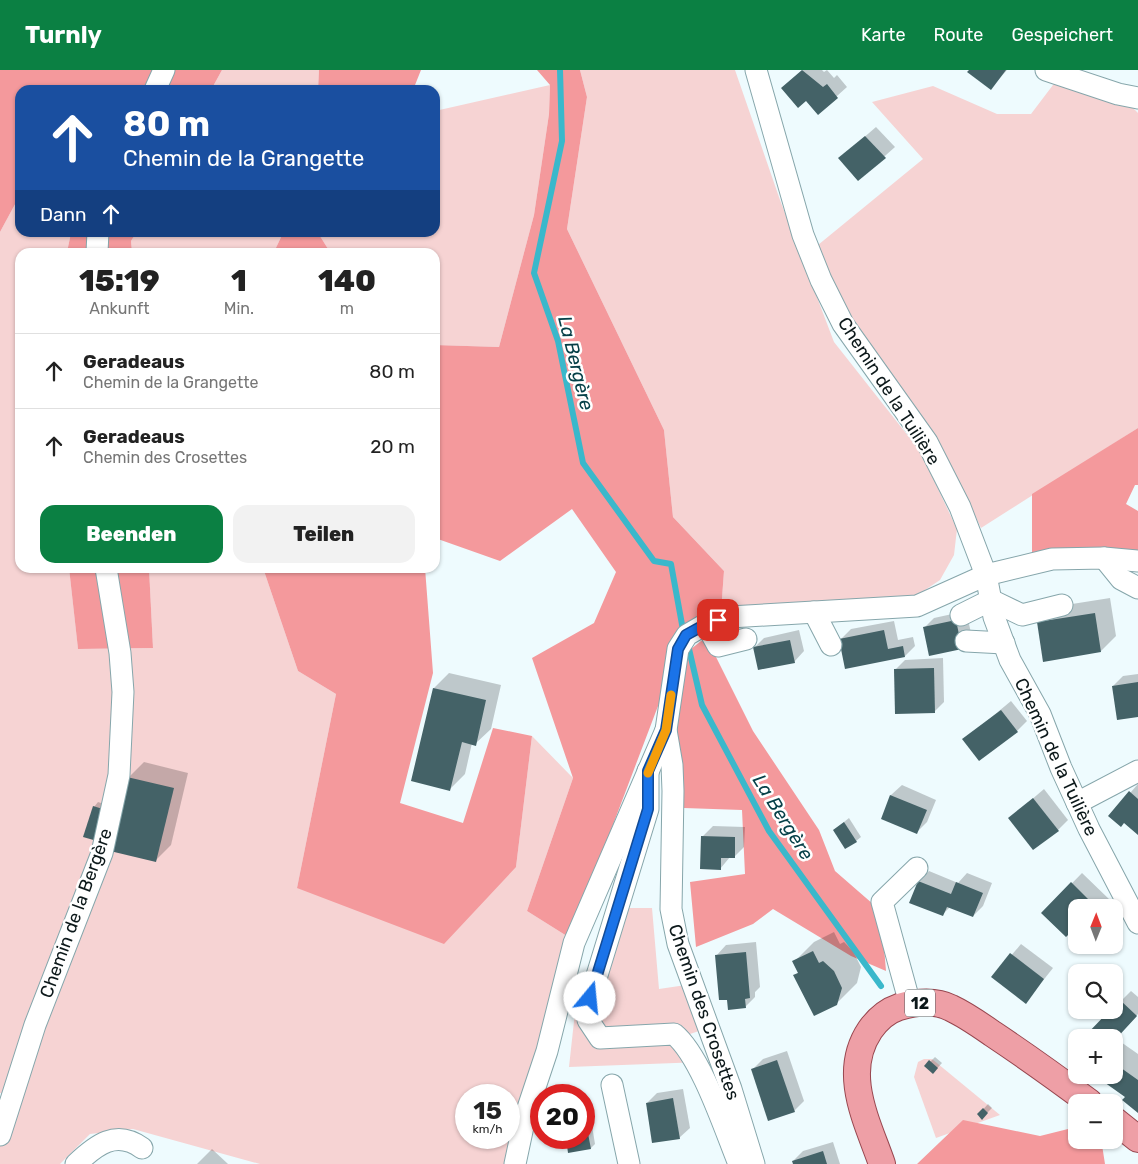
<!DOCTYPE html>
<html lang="de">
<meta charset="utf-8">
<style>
body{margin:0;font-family:Rubik,sans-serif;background:#f2f2f2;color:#222;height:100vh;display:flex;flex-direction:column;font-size:19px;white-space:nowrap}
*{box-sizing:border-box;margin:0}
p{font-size:16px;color:#767676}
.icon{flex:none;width:28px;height:28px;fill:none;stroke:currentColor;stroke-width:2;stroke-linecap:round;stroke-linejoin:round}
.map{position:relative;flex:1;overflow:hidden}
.panel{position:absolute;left:15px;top:178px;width:425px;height:325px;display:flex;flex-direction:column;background:#fff;border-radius:15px;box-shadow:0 1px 4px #0004}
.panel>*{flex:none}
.hud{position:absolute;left:15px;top:15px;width:425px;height:152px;border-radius:15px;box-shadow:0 1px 4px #0004;background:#1a4fa0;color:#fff;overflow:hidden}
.needle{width:32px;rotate:1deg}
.buttons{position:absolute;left:1068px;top:829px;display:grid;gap:10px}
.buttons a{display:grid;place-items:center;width:55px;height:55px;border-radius:10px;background:#fff;box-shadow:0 1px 4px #0004;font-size:25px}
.speed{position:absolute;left:455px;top:1014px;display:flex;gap:10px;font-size:25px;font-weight:700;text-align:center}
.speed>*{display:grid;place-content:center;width:65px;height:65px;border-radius:50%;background:#fff;box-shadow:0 1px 4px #0004;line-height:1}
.speed small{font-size:12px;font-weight:400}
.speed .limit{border:8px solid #d22;background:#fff;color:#111}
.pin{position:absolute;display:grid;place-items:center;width:42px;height:42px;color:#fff;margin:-21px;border-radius:10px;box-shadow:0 2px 8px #0006}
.me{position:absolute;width:55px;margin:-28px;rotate:17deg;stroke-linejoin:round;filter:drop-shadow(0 0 4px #0008)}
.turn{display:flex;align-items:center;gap:18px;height:105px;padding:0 25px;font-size:22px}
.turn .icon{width:65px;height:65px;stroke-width:2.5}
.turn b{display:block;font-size:35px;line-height:42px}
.then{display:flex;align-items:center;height:48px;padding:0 25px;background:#0003;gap:10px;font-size:19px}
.eta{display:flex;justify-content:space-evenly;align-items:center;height:85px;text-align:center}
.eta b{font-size:30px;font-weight:800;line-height:35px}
.button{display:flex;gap:10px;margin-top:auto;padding:10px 25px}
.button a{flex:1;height:58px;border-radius:15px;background:#0b8043;color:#fff;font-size:20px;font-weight:800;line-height:58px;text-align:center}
.button a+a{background:#f2f2f2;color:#222}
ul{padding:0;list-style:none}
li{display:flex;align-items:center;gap:15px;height:75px;padding:0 25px;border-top:1px solid #e0e0e0}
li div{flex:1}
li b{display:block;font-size:19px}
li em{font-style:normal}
header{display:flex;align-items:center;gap:30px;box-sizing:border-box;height:70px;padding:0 25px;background:#0b8043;color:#fff}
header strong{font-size:24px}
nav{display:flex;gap:28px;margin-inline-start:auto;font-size:18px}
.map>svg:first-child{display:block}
.green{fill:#f6d3d3;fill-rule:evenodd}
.forest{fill:#f4999c}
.shadow{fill:#0003}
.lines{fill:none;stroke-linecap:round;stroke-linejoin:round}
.stream{stroke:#3ab8cb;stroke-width:6}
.building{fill:#446267}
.minor-casing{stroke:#86a6ab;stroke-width:23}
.major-casing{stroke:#97464f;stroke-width:28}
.minor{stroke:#fff;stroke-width:21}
.major{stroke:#ee9fa6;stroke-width:26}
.route-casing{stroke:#114b97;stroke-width:12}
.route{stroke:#1a73e8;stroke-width:9}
.slow{stroke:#f59e0b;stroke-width:9}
.labels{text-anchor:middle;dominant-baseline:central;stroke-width:5;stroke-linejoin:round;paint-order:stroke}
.shield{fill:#fff;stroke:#555d5f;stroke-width:1}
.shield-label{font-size:16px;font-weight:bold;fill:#0c181a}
.street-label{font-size:18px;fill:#0c181a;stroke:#fff}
.water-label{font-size:19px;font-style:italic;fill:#064048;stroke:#fff}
</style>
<header>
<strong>Turnly</strong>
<nav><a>Karte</a><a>Route</a><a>Gespeichert</a></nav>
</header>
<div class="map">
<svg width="1138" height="1094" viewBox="0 0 1138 1094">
<rect width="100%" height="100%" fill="#eefbfe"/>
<g class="green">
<polygon points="222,0 319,0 318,20 211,20"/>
<polygon points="580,0 735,0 780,130 834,272 920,381 957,459 954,485 940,510 913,528 721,542 724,501 673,447 664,360 567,159 587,27"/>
<polygon points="1056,11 1130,35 1138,43 1138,358 981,458 944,382 836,224 818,175 923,89 872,32 933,16 997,44 1031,44"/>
<polygon points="550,15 549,44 534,145 499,277 435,275 435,182 330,182 318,163 435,162 435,41"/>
<path d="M 20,125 L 20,162 L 71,163 L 67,182 L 20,182 L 20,498 L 69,498 L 78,579 L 153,578 L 149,498 L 263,498 L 298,601 L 336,624 L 297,818 L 516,797 L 532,666 L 573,708 L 527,841 L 570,868 L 506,1094 L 260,1094 L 133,1059 L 90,1064 L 60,1094 L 0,1094 L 0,1041 L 4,1024 L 0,1023 L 0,162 ZM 466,1025 L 509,1025 L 509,1068 L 466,1068 Z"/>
<polygon points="136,163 283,163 274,182 132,182 131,171"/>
<polygon points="610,838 652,838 659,919 686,915 702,960 690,964 702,992 569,997 577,924 583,924"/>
<polygon points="924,989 932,989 1000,1045 936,1068 914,1007 918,992"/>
</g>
<g class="forest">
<polygon points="0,0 222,0 211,20 20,20 20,125 0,162"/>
<polygon points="319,0 421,0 413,20 318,20"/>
<polygon points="537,0 580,0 587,27 567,159 664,360 673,447 724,501 721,542 688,557 570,868 527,841 573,708 532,588 594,553 616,502 572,439 500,491 435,468 435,275 499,277 534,145 549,44 550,15"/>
<polygon points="71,163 136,163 131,171 132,182 67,182"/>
<polygon points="283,163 318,163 330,182 274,182"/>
<polygon points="1138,358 1138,415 1135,415 1126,434 1138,441 1138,480 1032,482 1032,424"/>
<polygon points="69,498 149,498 153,578 78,579"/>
<polygon points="263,498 425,498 433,603 400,733 463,753 493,658 532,666 516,797 444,874 297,818 336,624 298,601"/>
<polygon points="706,567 753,661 819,760 835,801 881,841 886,901 851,886 773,839 753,854 696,877 690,812 745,804 742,740 684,738 675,661 686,583"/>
<polygon points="963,1050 1040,1066 1076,1057 1076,1070 1097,1070 1102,1075 1105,1094 917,1094"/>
</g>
<g class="shadow">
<polygon points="803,0 822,0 824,2 827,0 834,8 837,5 847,17 818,43 793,9"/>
<polygon points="970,0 1007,0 991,18"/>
<polygon points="876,57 895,77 858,110 840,88"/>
<polygon points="1110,528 1116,566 1101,581 1038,552 1053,537"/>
<polygon points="966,541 972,567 924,558 934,548"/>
<polygon points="894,551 898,570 913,567 915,576 905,586 846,597 841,569 851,559"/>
<polygon points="799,560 804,581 794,592 754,578 764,568"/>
<polygon points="943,588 944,632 934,642 895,600 905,590"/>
<polygon points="449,603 501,615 491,659 475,674 472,673 465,704 450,719 412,710 434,618"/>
<polygon points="1138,604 1138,646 1113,616 1123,606"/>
<polygon points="1011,631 1027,651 1017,661 964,670"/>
<polygon points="144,692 188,703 171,775 156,790 129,707"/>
<polygon points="1138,714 1138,763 1124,751 1110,746"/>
<polygon points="902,715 936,730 927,752 917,762 882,748 891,725"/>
<polygon points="1044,719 1068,750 1058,760 1010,748"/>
<polygon points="98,732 110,736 101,765 94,737"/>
<polygon points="849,748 861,767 856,771 834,760"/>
<polygon points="713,756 745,757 744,777 734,787 730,787 720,799 703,766"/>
<polygon points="929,801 958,813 967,803 992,813 983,836 973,846 950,837 942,845 911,832 919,811"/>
<polygon points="1082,803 1110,830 1103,838 1076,838 1076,858 1043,843"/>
<polygon points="834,862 840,874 844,872 853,881 861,897 857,913 836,934 795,905 799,902 794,892 814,872"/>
<polygon points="756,872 760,917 755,922 755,927 745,937 716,886 726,875"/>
<polygon points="1021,874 1053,898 1026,932 993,907"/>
<polygon points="1131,921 1138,927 1138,944 1114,970 1112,940"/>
<polygon points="1118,970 1138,984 1138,1041 1127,1027 1096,1005 1114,1005 1114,974"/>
<polygon points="787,981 804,1031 794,1041 753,999 763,989"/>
<polygon points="935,987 942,993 933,1003 926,996"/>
<polygon points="683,1019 690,1058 679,1068 647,1033 657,1023"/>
<polygon points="988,1034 992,1038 982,1048 979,1044"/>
<polygon points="589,1037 595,1074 591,1078 569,1082 567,1068 584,1068 584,1038"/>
<polygon points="833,1072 840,1094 794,1094 793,1091 803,1081"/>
<polygon points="212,1079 228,1094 197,1094"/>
</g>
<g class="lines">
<g class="stream">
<polyline points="560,0 562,71 534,203 558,271 583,393 654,491 671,494 683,560"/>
<polyline points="689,579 702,635 769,761 881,916"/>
</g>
</g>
<g class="building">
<polygon points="802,0 823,17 827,14 838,28 818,45 806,31 798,38 781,18"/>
<polygon points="969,0 1006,0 991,20 967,2"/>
<polygon points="865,66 886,88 858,111 838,88"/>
<polygon points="1095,543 1101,582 1043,592 1037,552"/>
<polygon points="956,550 962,579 929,586 923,557"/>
<polygon points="884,560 888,579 903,576 905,587 845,599 839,569"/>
<polygon points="790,570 795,593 758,600 753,577"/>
<polygon points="934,598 935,643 895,644 894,599"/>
<polygon points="1138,612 1138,647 1117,650 1112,616"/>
<polygon points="433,618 486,630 476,676 462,672 450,721 411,711"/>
<polygon points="1001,640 1018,662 979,691 962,669"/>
<polygon points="127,707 174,718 156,792 110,781"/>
<polygon points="1129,721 1138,729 1138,765 1124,753 1121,757 1108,746"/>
<polygon points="890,725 927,740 917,764 881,749"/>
<polygon points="1033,728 1059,761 1033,780 1008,748"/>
<polygon points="93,736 106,740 97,771 83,767"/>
<polygon points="844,752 857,772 845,779 833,760"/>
<polygon points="701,766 735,767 735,788 721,788 721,800 700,799"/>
<polygon points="918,811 951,824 956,812 983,823 973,847 947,837 943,846 909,833"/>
<polygon points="1071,812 1097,838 1076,838 1076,859 1075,858 1066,867 1041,843"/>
<polygon points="813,881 819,893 823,891 834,901 842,918 837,935 814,946 793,905 798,903 792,891"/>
<polygon points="746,882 750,928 745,929 746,938 728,940 727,930 719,930 715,885"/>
<polygon points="1010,883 1044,909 1026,934 991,907"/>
<polygon points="1120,930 1137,946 1114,971 1114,968 1087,968 1085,966 1110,940 1114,940 1114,936"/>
<polygon points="777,990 795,1042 768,1051 751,999"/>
<polygon points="929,990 938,998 933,1004 924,996"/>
<polygon points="1114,993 1138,1010 1138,1043 1122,1030 1125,1027 1094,1005 1114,1005"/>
<polygon points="673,1028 680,1069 652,1073 646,1033"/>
<polygon points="983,1038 988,1043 982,1050 977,1044"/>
<polygon points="584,1043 591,1079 568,1083 566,1068 584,1068"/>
<polygon points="823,1081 827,1094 793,1094 792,1091"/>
</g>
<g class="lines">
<g class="minor-casing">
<g id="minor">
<polyline points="756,0 803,165 821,210 843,254 927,372 960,437 986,505 994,547 1010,590 1040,644 1061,698 1089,759 1138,853"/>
<polyline points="1046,0 1118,24 1138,28"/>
<polyline points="155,20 164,0"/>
<polyline points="97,182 98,162"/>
<polyline points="1104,488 1121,509 1138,518"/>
<polyline points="814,542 831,575"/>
<polyline points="961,545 991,530 1022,545 1062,535"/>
<polyline points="706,554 718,576 746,569"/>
<polyline points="966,571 1004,573"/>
<path d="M 648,701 L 648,739 L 590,928 L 588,950 L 600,968 L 674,964 C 701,986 725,1060 739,1094"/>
<polyline points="1077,733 1138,701"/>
<polyline points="910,934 882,832 917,798"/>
<polyline points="612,1015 629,1094"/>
<polyline points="0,1065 35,955 102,783 119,705 123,622 120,583 106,498"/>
<path d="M 76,1094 C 96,1075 116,1059 142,1078"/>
<polyline points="515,1094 525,1047 547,981 574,873 666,660"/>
<polyline points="754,1094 731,1019 678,874 671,839 673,721 672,695 666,660 678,579 687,565 706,554 730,547 917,536 986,505 1052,489 1104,488 1138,491"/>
</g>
</g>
<g class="major-casing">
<g id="major">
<polyline points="1114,1050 1138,1069"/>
<path d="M 882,1094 C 867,1051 841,1003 870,960 C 877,950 887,941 899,937 C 916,932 935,930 951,938 C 966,945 980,955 993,964 C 1026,986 1058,1009 1089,1032"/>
</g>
</g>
<use href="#minor" class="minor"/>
<use href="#major" class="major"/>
</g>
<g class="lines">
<g class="route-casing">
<polyline id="route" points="590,928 648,739 648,701 666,660 678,579 686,565 706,554 718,550"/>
</g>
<use href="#route" class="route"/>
<polyline class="slow" points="648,703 666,660 671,625"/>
</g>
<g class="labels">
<rect class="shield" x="905" y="919.5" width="30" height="27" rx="4"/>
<g class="shield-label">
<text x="920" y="933">12</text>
</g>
<g class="street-label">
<text transform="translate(889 321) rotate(57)">Chemin de la Tuilière</text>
<text transform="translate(1056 687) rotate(65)">Chemin de la Tuilière</text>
<text transform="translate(76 843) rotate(-70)">Chemin de la Bergère</text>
<text transform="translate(704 942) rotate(71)">Chemin des Crosettes</text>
</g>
<g class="water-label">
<text transform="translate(576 293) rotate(76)">La Bergère</text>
<text transform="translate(783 747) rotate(58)">La Bergère</text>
</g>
</g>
</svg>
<div class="buttons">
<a><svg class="needle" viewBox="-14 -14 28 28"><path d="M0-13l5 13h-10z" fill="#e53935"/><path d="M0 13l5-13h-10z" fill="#767676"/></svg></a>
<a><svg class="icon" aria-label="search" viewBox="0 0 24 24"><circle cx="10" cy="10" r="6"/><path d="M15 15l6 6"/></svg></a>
<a>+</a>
<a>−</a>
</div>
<div class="speed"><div>15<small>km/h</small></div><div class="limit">20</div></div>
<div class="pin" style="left:718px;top:550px;background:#d93025"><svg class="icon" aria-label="arrive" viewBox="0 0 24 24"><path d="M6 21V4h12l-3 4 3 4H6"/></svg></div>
<svg class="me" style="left:590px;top:928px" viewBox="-20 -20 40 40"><circle r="19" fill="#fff"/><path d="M0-13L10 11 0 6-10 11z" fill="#1a73e8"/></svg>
<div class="hud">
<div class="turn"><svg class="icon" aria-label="ahead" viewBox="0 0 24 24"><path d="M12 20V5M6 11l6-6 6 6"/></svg><div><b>80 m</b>Chemin de la Grangette</div></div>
<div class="then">Dann<svg class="icon" aria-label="ahead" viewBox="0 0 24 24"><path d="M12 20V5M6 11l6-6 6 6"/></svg></div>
</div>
<section class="panel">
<div class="eta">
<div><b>15:19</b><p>Ankunft</p></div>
<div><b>1</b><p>Min.</p></div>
<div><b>140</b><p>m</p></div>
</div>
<ul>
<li><svg class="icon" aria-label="ahead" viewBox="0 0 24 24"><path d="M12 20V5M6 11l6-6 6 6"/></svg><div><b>Geradeaus</b><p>Chemin de la Grangette</p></div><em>80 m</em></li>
<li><svg class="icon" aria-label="ahead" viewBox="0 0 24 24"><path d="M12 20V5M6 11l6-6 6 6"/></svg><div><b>Geradeaus</b><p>Chemin des Crosettes</p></div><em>20 m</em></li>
</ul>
<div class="button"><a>Beenden</a><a>Teilen</a></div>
</section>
</div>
